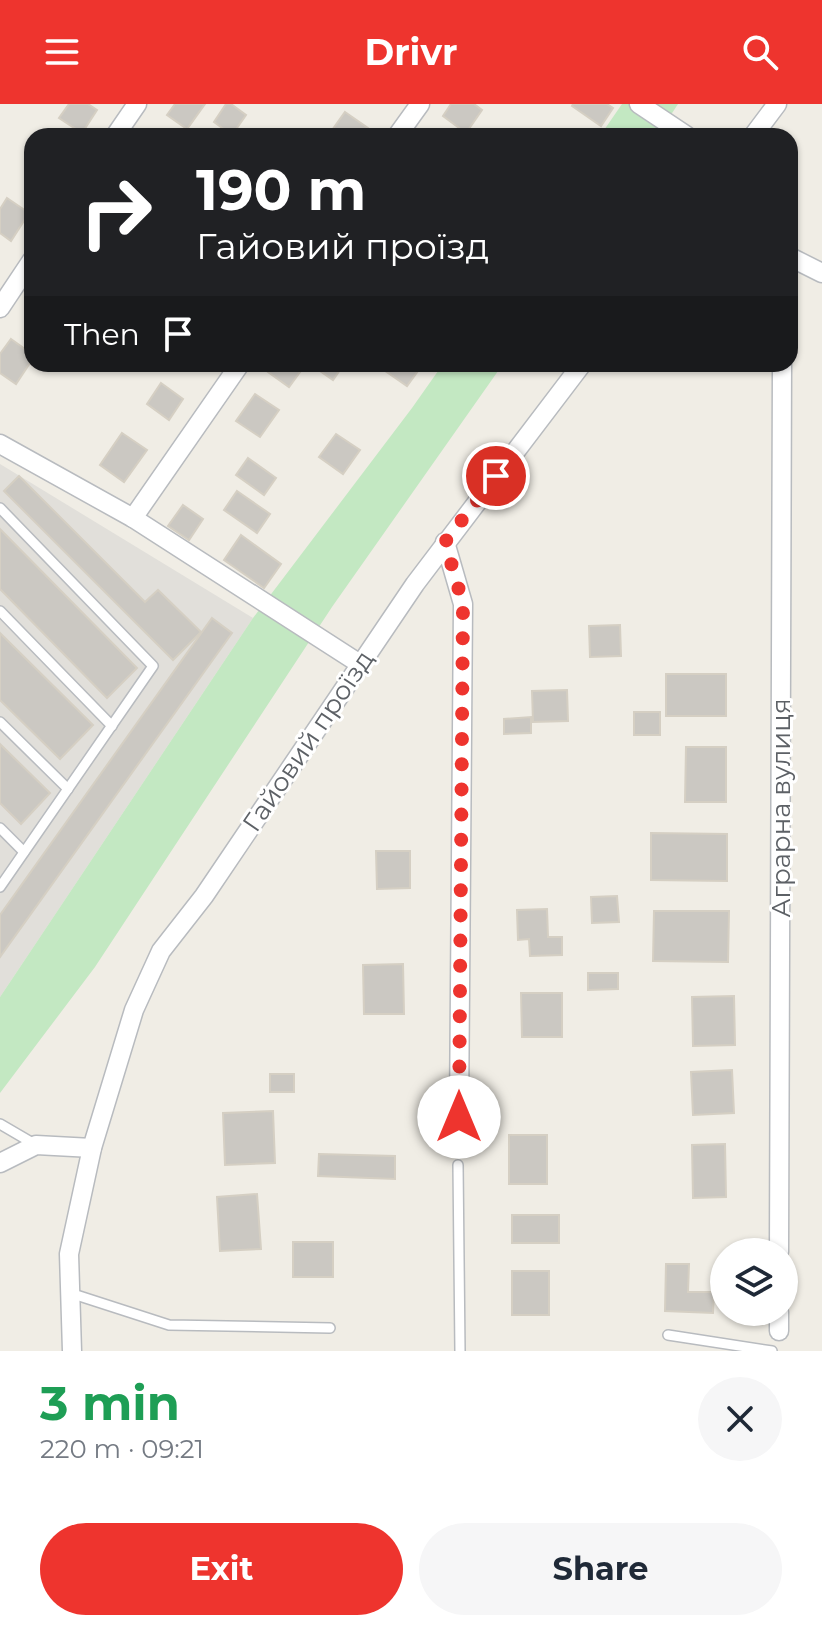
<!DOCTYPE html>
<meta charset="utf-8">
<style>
body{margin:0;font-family:Montserrat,sans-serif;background:#f6f6f7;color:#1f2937;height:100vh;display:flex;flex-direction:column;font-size:30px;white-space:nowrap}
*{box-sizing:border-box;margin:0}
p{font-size:26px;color:#747a83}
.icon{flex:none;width:44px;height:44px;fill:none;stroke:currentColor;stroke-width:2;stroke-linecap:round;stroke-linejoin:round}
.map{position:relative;height:1247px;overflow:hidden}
.panel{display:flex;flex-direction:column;background:#fff;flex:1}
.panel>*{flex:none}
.hud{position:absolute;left:24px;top:24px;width:774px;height:244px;border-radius:24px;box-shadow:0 2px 6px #0004;background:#202124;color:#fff;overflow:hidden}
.fabs{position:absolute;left:710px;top:1134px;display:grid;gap:16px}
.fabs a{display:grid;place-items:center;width:88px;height:88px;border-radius:50%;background:#fff;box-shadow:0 2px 6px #0004;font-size:40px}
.pin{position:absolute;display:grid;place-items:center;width:68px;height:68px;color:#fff;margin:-34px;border:4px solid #fff;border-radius:50%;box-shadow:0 2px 8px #0007}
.me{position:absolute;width:88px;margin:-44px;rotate:0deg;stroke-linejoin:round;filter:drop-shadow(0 0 6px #0008)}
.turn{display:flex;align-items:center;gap:28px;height:168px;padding:0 40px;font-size:36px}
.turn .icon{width:104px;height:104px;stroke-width:2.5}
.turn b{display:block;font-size:56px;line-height:68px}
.then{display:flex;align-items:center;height:76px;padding:0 40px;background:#0003;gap:16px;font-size:30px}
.round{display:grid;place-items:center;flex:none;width:84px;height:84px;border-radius:42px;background:#f6f6f7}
.overview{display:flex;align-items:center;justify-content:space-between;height:136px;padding:0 40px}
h1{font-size:48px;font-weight:700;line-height:60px;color:#1e9e55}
.button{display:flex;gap:16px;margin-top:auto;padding:16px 40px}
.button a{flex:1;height:92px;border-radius:48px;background:#ee342e;color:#fff;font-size:32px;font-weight:700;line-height:92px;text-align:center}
.button a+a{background:#f6f6f7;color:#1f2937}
header{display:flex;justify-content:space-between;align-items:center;height:104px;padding:0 40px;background:#ee342e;color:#fff;font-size:36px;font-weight:700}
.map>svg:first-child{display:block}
.industrial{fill:#e1dfda}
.green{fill:#c3e8c2}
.building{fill:#cbc8c2;stroke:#d5cfc3;stroke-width:2}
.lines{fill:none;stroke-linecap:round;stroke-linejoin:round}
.lane-casing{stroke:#b8bbbf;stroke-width:12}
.street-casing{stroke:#b8bbbf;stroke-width:21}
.lane{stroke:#fff;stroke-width:9}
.street{stroke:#fff;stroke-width:18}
.route{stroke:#ee342e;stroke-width:14;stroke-dasharray:0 25.2}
.labels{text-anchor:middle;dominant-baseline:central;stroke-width:6;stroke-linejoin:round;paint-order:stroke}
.street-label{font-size:26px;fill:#5d6166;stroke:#fff}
</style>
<header><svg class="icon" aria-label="menu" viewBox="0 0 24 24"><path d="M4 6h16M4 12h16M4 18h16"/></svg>Drivr<svg class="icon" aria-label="search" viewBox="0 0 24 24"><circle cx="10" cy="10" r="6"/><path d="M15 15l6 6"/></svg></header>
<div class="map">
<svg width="822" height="1247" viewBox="0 0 822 1247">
<rect width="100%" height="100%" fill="#f0ede5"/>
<polygon class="industrial" points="0,360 253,514 0,893"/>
<g class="green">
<polygon points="622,0 678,0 657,32 600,32"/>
<polygon points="443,260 503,260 332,503 95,863 0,989 0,893 253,514 412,304"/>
</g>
<g class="building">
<polygon points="69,0 88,0 97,6 82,29 59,14"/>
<polygon points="175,0 205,0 187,25 167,11"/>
<polygon points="226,0 231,0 246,11 232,31 214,18"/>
<polygon points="451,0 474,0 482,6 466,29 443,12"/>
<polygon points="573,0 607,0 613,4 601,22 572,2"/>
<polygon points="345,8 368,24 363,32 334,32 330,29"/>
<polygon points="7,94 29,109 11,137 0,129 0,105"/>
<polygon points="11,235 32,250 32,256 16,280 0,269 0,250"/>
<polygon points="274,260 298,260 303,264 289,283 268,268"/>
<polygon points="310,260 332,260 340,266 333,276"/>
<polygon points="384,260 423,260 407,282 381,264"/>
<polygon points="161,279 183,295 169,316 147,300"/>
<polygon points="255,290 279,306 260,333 236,317"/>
<polygon points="122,329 147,346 124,378 100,361"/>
<polygon points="336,330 360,346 343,370 319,353"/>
<polygon points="248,354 276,374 264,391 236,371"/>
<polygon points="19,372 145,498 158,486 201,528 173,556 4,387"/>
<polygon points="237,387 270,410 257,429 224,406"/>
<polygon points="183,401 203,415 189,436 168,422"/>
<polygon points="0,425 137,564 107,594 0,485"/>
<polygon points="241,431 281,460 264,484 224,456"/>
<polygon points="212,514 232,529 0,853 0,811"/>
<polygon points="620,521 621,552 590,553 589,522"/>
<polygon points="0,529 93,621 60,655 0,596"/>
<rect x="666" y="570" width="60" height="42"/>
<polygon points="567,586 568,617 533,618 532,587"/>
<rect x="634" y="608" width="26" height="23"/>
<polygon points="531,613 531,629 504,630 504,615"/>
<polygon points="0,640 50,689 21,720 0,699"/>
<polygon points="686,643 726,643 726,698 685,698"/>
<polygon points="651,729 727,730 727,777 651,776"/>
<polygon points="376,747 410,747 410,784 377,785"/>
<polygon points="617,792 619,818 592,819 591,793"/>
<polygon points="547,805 548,833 562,833 562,851 530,852 529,835 518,836 517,806"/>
<polygon points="654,807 729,807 728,858 653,857"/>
<polygon points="403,860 404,910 364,910 363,861"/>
<polygon points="588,869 618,869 618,885 588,886"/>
<polygon points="521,889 562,889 562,933 522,933"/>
<polygon points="734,892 735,941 693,942 692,893"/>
<polygon points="732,966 734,1009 693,1011 691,968"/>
<rect x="270" y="970" width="24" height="18"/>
<polygon points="273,1007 275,1059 225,1061 223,1009"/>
<rect x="509" y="1031" width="38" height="49"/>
<polygon points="725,1040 726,1093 693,1094 692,1041"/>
<polygon points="319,1050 395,1052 395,1075 318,1072"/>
<polygon points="257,1090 261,1145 220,1147 217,1093"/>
<rect x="512" y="1111" width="47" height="28"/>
<rect x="293" y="1138" width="40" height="35"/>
<polygon points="666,1160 689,1160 688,1188 714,1188 713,1209 665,1207"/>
<rect x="512" y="1167" width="37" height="44"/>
</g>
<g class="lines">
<g class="lane-casing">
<g id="lane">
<polyline points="0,404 153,562 0,783"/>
<polyline points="0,507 112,622"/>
<polyline points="0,618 68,685"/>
<polyline points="0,724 24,748"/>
<polyline points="0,1020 36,1041"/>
<polyline points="458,1061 460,1247"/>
<polyline points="70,1189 169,1221 330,1224"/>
<polyline points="668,1231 772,1247"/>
</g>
</g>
<g class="street-casing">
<g id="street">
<polyline points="639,0 687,32"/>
<polyline points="115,32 137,0"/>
<polyline points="397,32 420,0"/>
<polyline points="753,32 777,0"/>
<polyline points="790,153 822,169"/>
<polyline points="0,204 32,156"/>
<polyline points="0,340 133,414 360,560"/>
<polyline points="133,414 240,260"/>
<polyline points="445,438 463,500 459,1013"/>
<polyline points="0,1059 36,1041 92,1044"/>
<polyline points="779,1148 782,260"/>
<polyline points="779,1227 779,1208"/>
<polyline points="72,1247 69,1150 92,1044 134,906 161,847 204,792 415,480 582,260"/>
</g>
</g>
<use href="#lane" class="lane"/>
<use href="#street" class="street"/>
</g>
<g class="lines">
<polyline class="route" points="459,1013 463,500 445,438 496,372"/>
</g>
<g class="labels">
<g class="street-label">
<text transform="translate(308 637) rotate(-56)">Гайовий проїзд</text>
<text transform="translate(781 704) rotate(-90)">Аграрна вулиця</text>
</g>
</g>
</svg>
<div class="fabs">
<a><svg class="icon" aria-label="layers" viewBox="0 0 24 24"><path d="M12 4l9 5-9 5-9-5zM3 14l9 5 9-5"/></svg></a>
</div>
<div class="pin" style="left:496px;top:372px;background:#d93025"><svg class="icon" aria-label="arrive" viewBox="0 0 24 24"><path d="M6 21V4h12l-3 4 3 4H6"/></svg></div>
<svg class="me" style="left:459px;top:1013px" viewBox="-20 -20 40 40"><circle r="19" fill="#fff"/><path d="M0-13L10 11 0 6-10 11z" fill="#ee342e"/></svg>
<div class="hud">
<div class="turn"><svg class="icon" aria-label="right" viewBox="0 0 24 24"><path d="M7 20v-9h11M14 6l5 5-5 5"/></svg><div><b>190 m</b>Гайовий проїзд</div></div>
<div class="then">Then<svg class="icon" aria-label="arrive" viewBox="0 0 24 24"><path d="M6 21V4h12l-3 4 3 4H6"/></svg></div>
</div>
</div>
<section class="panel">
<div class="overview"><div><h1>3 min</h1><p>220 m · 09:21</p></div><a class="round"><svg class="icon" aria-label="close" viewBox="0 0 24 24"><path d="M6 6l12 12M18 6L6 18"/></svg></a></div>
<div class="button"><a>Exit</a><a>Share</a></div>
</section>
